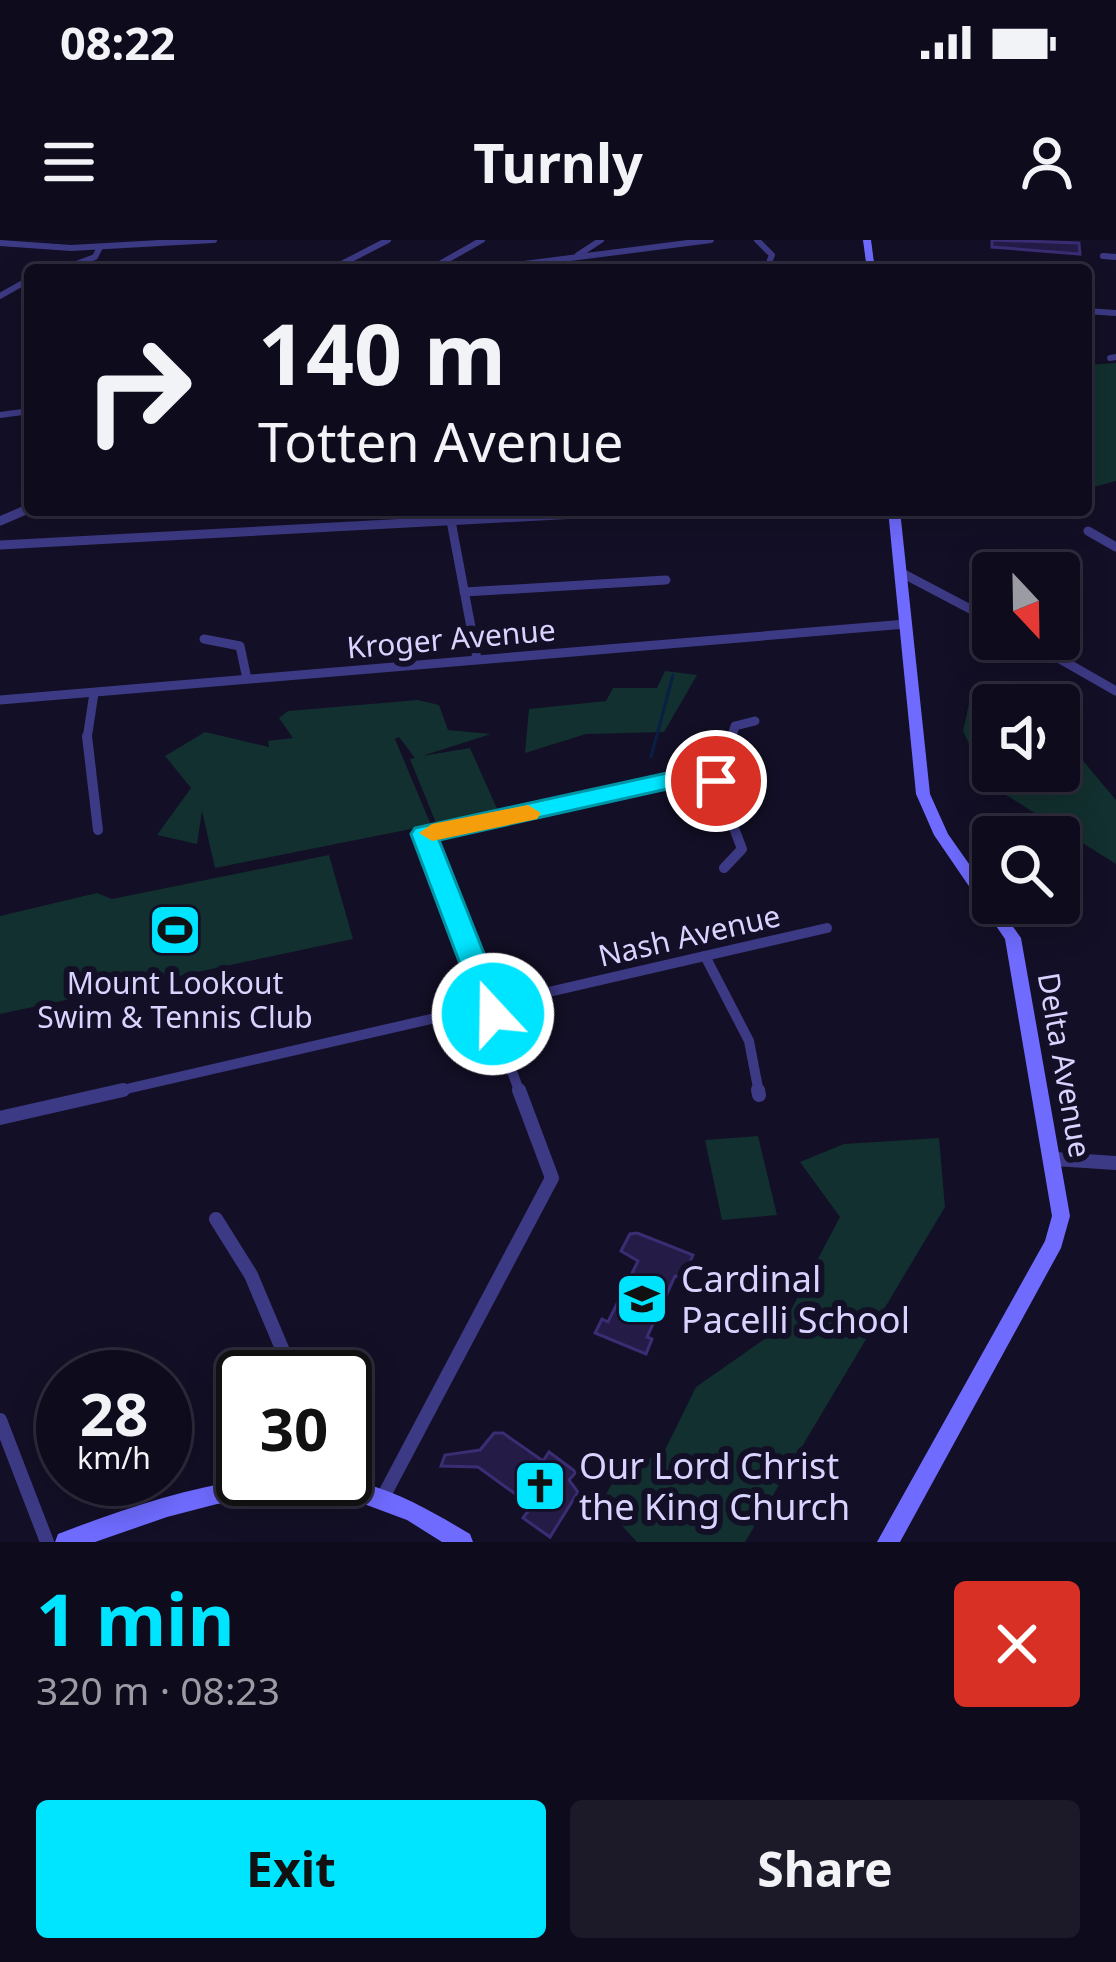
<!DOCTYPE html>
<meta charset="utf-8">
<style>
body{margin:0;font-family:"Noto Sans",sans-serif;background:#1c1929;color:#f1f3f6;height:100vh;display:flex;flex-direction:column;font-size:45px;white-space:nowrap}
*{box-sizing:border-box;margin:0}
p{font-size:39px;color:#9b9ba3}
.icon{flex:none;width:66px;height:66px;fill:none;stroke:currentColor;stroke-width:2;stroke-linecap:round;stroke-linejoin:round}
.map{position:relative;height:1302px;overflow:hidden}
.panel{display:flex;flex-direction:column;background:#0e0b1c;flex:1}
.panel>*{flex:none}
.banner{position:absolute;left:24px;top:24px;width:1068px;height:252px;border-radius:12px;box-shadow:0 6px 30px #0003,0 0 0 3px #2e2b3b;background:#0e0b1c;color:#f1f3f6;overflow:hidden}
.needle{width:78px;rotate:158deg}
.buttons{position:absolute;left:972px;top:312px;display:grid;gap:24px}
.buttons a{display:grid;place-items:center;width:108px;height:108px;border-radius:12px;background:#0e0b1c;box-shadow:0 6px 30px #0003,0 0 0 3px #2e2b3b;font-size:60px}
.speed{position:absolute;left:36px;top:1110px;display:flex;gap:24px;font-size:60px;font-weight:700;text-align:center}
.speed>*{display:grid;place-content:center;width:156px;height:156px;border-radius:50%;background:#0e0b1c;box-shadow:0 6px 30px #0003,0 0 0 3px #2e2b3b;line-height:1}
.speed small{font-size:30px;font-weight:400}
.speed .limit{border:6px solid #111;border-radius:18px;background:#fff;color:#111}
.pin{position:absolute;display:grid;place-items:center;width:102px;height:102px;color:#fff;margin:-51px;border:6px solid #fff;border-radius:50%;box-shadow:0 3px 12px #0007}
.me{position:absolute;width:132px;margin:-66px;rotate:339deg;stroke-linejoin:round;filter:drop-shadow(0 0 9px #0008)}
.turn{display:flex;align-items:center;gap:42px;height:252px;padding:0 36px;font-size:54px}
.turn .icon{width:156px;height:156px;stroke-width:2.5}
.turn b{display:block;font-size:84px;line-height:102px}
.round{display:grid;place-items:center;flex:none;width:126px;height:126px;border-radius:12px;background:#1c1929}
.head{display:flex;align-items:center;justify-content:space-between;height:204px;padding:0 36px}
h1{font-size:72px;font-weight:700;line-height:90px;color:#00e5ff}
.primary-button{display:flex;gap:24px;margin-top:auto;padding:24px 36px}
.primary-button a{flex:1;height:138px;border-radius:12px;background:#00e5ff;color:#111;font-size:48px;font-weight:700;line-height:138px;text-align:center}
.primary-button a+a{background:#1c1929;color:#f1f3f6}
.status{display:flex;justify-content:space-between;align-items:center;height:84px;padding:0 60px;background:#0e0b1c;direction:ltr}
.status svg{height:33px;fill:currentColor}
header{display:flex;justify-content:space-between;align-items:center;height:156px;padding:0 36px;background:#0e0b1c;font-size:54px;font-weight:700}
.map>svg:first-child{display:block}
.green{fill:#12302f}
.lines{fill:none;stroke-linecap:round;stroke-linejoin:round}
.stream{stroke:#0a1f44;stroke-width:3}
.building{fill:#241b47;stroke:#3b2d73;stroke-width:3}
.street-far3{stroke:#3d3a85;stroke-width:6}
.street-far2{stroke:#3d3a85;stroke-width:9}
.street-far1{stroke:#3d3a85;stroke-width:10}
.street{stroke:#3d3a85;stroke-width:14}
.secondary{fill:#6f6bff;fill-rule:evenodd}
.route{fill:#00e5ff;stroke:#0095a6;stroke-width:3}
.slow{fill:#f59e0b}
.labels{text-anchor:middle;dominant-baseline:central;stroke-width:12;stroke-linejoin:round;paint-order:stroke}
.street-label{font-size:30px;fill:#d9d4ff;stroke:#130f26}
.poi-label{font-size:30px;fill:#d9d4ff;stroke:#130f26}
.near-poi-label{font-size:36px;fill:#d9d4ff;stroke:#130f26;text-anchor:start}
</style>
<div class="status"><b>08:22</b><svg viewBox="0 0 49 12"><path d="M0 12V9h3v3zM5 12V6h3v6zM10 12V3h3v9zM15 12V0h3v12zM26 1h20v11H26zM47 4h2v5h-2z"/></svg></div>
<header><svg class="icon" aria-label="menu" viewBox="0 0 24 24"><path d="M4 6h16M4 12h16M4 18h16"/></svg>Turnly<svg class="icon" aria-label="person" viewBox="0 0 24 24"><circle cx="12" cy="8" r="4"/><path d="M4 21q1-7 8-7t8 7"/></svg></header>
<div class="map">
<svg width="1116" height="1302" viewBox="0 0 1116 1302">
<rect width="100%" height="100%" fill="#130f26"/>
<g class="green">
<polygon points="1116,123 1116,241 1086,249 1086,125"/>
<polygon points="665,431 697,435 664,492 586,494 525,513 529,469 606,461 613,448 657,448"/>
<polygon points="1009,442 1039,465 993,465 993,531 1059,531 1059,492 1116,560 1116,624 987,543 963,491 972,450"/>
<polygon points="418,460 439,465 448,490 491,494 422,516 470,508 498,571 436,583 410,519 415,518 399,497 395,499 431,585 215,628 202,571 197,604 157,595 191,548 165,516 205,492 269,507 268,501 293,498 279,478 288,471"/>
<polygon points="329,615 353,699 0,774 0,676 97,653 112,659"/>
<polygon points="758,896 777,975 722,980 705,900"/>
<polygon points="939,898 945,967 745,1302 637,1302 601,1263 619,1231 664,1212 696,1147 782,1087 840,977 800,922 844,904"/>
</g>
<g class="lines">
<polyline class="stream" points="651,517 673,435"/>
</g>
<g class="building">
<polygon points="992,0 1079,3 1080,14 992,7"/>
<polygon points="637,993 693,1015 683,1038 675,1036 647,1097 652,1099 646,1114 595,1093 602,1079 608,1082 638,1021 621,1011 630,994"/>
<polygon points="494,1193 503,1193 543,1221 549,1212 576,1232 569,1240 578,1252 550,1297 523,1278 532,1266 478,1227 441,1226 445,1215 480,1210"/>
</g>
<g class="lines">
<g class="street-far3">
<polyline points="757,0 772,15 766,30"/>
<polyline points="0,3 71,8 214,0"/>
<polyline points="578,15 601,0"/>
<polyline points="1103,16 1116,17"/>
<polyline points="768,27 830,30"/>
<polyline points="60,30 95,17 100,7"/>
<polyline points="330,30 388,0"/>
<polyline points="429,30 482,0"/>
<polyline points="477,30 711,0"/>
<polyline points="0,56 30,39"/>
<polyline points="1086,71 1116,73"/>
<polyline points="1110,118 1116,117"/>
<polyline points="24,138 30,139"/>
<polyline points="0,175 30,171"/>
</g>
<g class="street-far2">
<polyline points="0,281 30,268"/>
<polyline points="451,281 477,419"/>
<polyline points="1088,291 1116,307"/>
<polyline points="0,305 650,270"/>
<polyline points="900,332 993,381"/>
<polyline points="464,352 666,340"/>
<polyline points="204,399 240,406 247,439"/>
<polyline points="1025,399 1116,451"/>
<polyline points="0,460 906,384"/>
<polyline points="87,499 94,453"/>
<polyline points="731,499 735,486 755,481"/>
</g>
<g class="street-far1">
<polyline points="87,496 98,590"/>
<polyline points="724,628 742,609 716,541 732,496"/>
<polyline points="705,716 749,801 759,853"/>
<polyline points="109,853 827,688"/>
<polyline points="520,853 424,594 667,541 716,541"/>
</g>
<g class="street">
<polyline points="758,850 759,855"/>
<polyline points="0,878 123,850"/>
<polyline points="1055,919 1116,923"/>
<polyline points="216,979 251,1035 294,1137"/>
<polyline points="0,1180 47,1302"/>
<polyline points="382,1259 552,938 519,850"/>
</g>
<g class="secondary">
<polygon points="863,0 871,0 875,30 867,30"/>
<polygon points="888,270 900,270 930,554 948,594 993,658 993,663 996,663 1021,698 1070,976 1061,1008 900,1302 877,1302 1045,1001 1052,976 1005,699 934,595 916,554"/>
<path d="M 248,1239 C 286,1239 328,1234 365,1244 C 403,1254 436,1274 470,1294 L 473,1302 L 442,1302 L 407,1280 L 364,1264 L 315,1256 L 266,1257 L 217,1264 L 167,1277 L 95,1302 L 55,1302 L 58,1294 C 120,1270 183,1249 248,1239 Z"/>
</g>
</g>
<polygon class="route" points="667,533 716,533 728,541 716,549 667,549 439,600 508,774 503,782 482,782 411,594 415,588"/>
<polygon class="slow" points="528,565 541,573 537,579 432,601 419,593 432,584"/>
<defs>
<g id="stadium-square" transform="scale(2.7)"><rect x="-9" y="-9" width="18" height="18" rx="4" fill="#00e5ff" stroke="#130f26"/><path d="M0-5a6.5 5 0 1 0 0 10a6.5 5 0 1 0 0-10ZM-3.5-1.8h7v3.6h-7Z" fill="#111"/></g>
<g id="school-square" transform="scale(2.7)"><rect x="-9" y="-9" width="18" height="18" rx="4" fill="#00e5ff" stroke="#130f26"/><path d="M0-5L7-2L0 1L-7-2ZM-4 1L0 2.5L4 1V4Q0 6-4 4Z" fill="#111"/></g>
<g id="church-square" transform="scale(2.7)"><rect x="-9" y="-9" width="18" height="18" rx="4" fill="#00e5ff" stroke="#130f26"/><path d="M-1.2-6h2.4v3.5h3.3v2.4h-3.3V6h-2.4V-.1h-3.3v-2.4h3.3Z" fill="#111"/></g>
</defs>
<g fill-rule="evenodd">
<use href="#stadium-square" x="175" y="690"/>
<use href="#school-square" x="642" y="1059"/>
<use href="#church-square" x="540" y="1246"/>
</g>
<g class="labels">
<g class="street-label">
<text transform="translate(451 398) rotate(-5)">Kroger Avenue</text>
<text transform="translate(689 695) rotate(-13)">Nash Avenue</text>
<text transform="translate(1065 825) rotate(80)">Delta Avenue</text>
</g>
<g class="poi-label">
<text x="175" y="742">Mount Lookout<tspan x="175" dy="34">Swim &amp; Tennis Club</tspan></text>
</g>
<g class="near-poi-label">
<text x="681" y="1038">Cardinal<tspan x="681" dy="41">Pacelli School</tspan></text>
<text x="579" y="1225">Our Lord Christ<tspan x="579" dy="41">the King Church</tspan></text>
</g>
</g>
</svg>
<div class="buttons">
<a><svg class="needle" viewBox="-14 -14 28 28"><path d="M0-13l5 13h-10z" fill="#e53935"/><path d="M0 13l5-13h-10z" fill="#9b9ba3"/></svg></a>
<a><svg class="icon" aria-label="sound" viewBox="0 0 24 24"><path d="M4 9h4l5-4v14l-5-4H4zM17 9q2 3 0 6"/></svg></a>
<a><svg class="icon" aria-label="search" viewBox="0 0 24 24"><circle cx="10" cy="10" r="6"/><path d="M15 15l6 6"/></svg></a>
</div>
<div class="speed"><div>28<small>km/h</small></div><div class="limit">30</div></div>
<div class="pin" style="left:716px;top:541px;background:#d93025"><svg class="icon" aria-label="arrive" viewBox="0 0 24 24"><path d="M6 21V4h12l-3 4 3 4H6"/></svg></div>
<svg class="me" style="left:493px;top:774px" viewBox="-20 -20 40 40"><circle r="17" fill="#00e5ff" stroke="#fff" stroke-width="3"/><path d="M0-11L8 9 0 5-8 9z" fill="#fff"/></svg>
<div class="banner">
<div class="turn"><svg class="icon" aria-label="right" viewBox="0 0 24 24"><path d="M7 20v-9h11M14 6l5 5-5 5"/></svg><div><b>140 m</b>Totten Avenue</div></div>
</div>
</div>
<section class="panel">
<div class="head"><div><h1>1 min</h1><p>320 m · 08:23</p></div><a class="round" style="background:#d93025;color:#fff"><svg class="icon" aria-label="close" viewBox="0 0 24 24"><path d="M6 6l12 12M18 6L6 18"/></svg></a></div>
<div class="primary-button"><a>Exit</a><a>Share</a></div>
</section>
